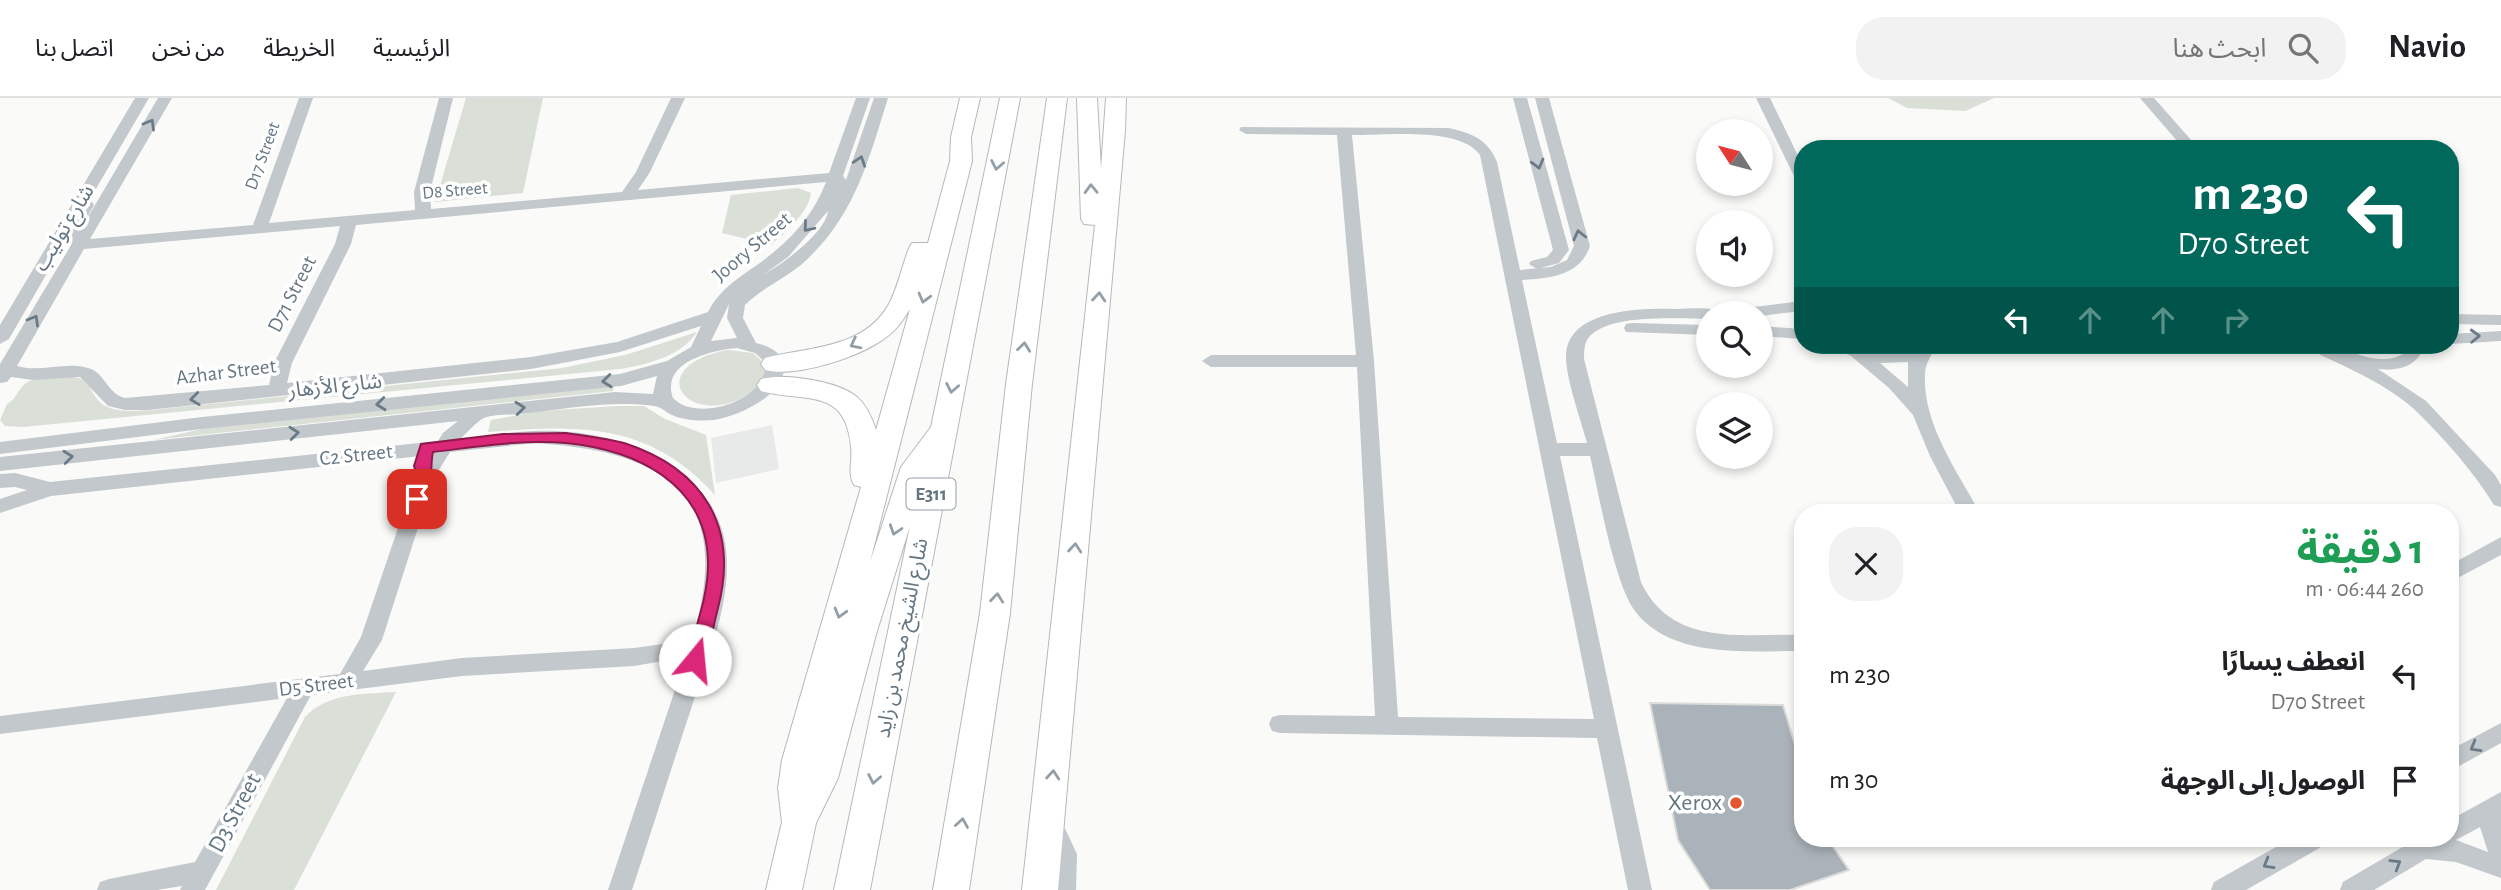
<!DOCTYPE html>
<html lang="ar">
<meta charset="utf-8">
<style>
body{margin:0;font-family:"Alegreya Sans","Noto Sans Arabic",sans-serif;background:#f2f2f2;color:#202124;direction:rtl;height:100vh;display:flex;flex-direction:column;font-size:26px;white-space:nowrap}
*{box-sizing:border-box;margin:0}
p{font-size:23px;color:#757577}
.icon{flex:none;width:38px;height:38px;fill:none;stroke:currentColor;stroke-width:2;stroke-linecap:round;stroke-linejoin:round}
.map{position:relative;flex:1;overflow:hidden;direction:ltr}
.panel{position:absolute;left:1794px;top:406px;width:665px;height:343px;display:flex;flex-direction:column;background:#fff;border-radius:28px;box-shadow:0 4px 10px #0003;direction:rtl}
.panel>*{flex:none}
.guide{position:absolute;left:1794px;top:42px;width:665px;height:214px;border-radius:28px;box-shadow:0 4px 10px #0003;direction:rtl;background:#00695c;color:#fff;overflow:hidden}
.needle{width:46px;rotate:306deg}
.fabs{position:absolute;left:1696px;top:21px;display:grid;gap:14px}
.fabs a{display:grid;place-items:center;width:77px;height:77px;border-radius:50%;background:#fff;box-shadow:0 4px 10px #0003;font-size:35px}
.pin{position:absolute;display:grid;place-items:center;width:60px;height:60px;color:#fff;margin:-30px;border-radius:14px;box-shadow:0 4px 10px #0006}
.me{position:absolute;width:77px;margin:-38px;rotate:17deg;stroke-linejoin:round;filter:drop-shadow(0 0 5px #0008)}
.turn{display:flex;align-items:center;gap:24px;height:147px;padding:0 35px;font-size:32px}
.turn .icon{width:91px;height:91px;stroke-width:2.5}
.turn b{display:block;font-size:49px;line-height:60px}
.lanes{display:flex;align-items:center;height:66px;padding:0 35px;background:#0003;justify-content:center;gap:35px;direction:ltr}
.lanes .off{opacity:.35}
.round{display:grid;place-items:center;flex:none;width:74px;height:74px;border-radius:28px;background:#f2f2f2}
.overview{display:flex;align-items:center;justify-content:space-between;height:119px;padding:0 35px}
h1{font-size:42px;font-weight:700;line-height:52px;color:#1e9e55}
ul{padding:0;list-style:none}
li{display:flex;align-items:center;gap:21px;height:105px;padding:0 35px}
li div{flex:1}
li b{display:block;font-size:26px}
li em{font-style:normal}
header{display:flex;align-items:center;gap:42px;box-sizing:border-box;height:98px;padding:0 35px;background:#fff;border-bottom:2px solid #e0e0e0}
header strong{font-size:33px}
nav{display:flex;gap:38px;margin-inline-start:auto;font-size:24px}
.search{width:490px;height:63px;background:#f2f2f2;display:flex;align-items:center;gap:18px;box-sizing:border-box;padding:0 24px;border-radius:28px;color:#757577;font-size:26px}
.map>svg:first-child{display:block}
.built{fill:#e8e9e9}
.green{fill:#dadfd7}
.building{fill:#aab3b9;stroke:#dcdcda;stroke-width:2}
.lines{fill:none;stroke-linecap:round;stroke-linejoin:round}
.highway-casing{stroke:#b4b9bd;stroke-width:2}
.minor{fill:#c3c8cc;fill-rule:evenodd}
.highway{fill:#fff;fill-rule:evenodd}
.oneway{stroke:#6a7a87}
.oneway2{stroke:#939fa8}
.route{fill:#db2777;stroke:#8e194d;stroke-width:2}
.poi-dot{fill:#e4572e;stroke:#fff;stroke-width:2.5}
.labels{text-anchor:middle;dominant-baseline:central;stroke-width:7;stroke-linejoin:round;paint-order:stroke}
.far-street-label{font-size:18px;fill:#657683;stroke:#fff}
.shield{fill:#fff;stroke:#939fa8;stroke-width:2}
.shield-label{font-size:19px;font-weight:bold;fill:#657683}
.street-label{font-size:21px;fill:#657683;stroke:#fff}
.near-poi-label{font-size:24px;fill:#657683;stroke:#fff;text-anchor:end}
.near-street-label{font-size:24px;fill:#657683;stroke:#fff}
</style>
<header>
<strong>Navio</strong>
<div class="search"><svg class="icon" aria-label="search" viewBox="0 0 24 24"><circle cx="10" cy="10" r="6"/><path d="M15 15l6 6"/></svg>ابحث هنا</div>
<nav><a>الرئيسية</a><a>الخريطة</a><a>من نحن</a><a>اتصل بنا</a></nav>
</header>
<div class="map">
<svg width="2501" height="792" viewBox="0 0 2501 792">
<rect width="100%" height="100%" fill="#fafaf8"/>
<polygon class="built" points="772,327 779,371 716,385 711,340"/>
<g class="green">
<polygon points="466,0 543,0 523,95 435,104"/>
<polygon points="1888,0 1994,0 1965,13 1907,10"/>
<path d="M 798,90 L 811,95 C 808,116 786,133 771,147 L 722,135 L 731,97 Z"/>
<path d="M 697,234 C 682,258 646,267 620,271 L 23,329 L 5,328 L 0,322 L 7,306 C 17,301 18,290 26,285 C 39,277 66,278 79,280 C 90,285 90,292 97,301 C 108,316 135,313 151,312 L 562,270 L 625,257 Z"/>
<path d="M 728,252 L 753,255 L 766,267 C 767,280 757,291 747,297 C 687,333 640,268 728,252 Z"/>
<polygon points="614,287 613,293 153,342 206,330"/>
<path d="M 616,308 L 644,308 L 665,321 L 706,337 L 715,397 C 649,324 579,327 488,334 L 491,322 L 541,313 Z"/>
<path d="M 396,594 L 294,792 L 216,792 L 305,619 C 329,594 364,596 396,594 Z"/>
</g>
<polygon class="building" points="1650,605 1783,607 1802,670 1802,740 1827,740 1849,772 1790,792 1710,792 1678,742"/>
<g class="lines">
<g class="highway-casing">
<g id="highway">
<path d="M 960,0 L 980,0 L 971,39 L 972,63 L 870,464 L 901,369 L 931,329 L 1000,0 L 1020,0 L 870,792 L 834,792 L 910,428 L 877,533 L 838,680 L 816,725 L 802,792 L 766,792 L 782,724 L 778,690 L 782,662 L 861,389 L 854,387 C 847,375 853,362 851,349 C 846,288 804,305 761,293 L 757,287 L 761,281 C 785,275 838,283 857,299 C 867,308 872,320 876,332 L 910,211 C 903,222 896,233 885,240 C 860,259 796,280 765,272 L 761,266 L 765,260 C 808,249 864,251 889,206 C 898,189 902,168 909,150 L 912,145 L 928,145 L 950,63 L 951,39 Z"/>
<polygon points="1047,0 1067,0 1032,286 1010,515 969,792 933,792 980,515 1006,286"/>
<polygon points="1077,0 1097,0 1101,71 1106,0 1126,0 1125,33 1058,792 1022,792 1095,127 1084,126 1081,121"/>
</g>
</g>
<g class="minor">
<path d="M 135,0 L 149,0 L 90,101 L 94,107 L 81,131 L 158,0 L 172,0 L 90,141 L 253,127 L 299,0 L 313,0 L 269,125 L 415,112 L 414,94 L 439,0 L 453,0 L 430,94 L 431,111 L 622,94 L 636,74 L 671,0 L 685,0 L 650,74 L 638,92 L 829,75 L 856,0 L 870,0 L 843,78 L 846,82 L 874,0 L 888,0 C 868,64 854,120 802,166 C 784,181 762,190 745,207 L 743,220 L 756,245 C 765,247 778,252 782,261 C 795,293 738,319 714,322 C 700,323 686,323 672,317 C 665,314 662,309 654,308 C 611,302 565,311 521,316 C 511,317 494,316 484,320 C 476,324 467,335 460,341 C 484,338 509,334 533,333 C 618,329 727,368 727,467 C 727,516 706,565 691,611 C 671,671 652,732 632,792 L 608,792 L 686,559 L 634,568 L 462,578 L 311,597 L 205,792 L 180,792 L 182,788 L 157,792 L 97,792 L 100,784 L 109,781 L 195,764 L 287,600 L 0,636 L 0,618 L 340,576 L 361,539 L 416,377 L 430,357 L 51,398 L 0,415 L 0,401 L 27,392 L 15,389 L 0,390 L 0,376 L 15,375 L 50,384 L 438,343 L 443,335 L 458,323 L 0,373 L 0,359 L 615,294 L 653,296 L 657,278 L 621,288 L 202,331 L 0,356 L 0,344 L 202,319 L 620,276 L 667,263 L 691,249 L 701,228 L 620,254 L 531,271 L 148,312 L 125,312 L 108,308 L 80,279 L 33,282 L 11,279 L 7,284 L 0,285 L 0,266 L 70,149 L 65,144 L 9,241 L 0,246 L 0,227 ZM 826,84 C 816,111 797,135 775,153 C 750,175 723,184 708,214 L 617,244 L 531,259 L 287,285 L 292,265 L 351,146 L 356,127 ZM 828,113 C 825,136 782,166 763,177 L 788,159 ZM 340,128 L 335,146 L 274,265 L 269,287 L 125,300 C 107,296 106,275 88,270 C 65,263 40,275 17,268 L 84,151 ZM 729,206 L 727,220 L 737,240 L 711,243 ZM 737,250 L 755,255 L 765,264 C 771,301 697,326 673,300 C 660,264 712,252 737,250 ZM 535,345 C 671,354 735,399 692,542 L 634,550 L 462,560 L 363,573 L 382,542 L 434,380 L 450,354 Z"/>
<polygon points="1513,0 1527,0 1569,152 1559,165 1537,171 1529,166 1531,163 1547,159 1553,152"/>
<path d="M 1535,0 L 1549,0 L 1590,148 C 1580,178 1550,180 1522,182 L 1557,345 L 1587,345 C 1581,322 1567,284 1566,261 C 1564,211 1641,210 1676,211 C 1689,211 1702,209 1714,212 L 1716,215 L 1708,215 L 1708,221 C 1680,221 1600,214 1586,244 C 1584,249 1584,256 1584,261 L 1641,484 C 1672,550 1742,535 1802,537 L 1802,553 C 1770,553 1737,555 1705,550 C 1679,546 1651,535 1635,513 C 1614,485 1599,396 1590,358 L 1560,358 L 1652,792 L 1628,792 L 1597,640 L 1280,635 L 1272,633 L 1269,626 L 1272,619 L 1280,617 L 1375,618 L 1357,269 L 1211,269 L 1202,263 L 1211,257 L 1356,257 L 1337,37 L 1246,36 L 1239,32 L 1241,29 L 1449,30 C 1471,35 1488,41 1497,64 L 1520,172 L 1551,169 L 1567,162 L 1574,148 ZM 1352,37 C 1385,38 1459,28 1480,57 L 1594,621 L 1398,619 L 1374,263 Z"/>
<polygon points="1756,0 1770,0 1802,66 1802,84 1795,80"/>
<polygon points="2140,0 2154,0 2199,51 2184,51"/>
<polygon points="1802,203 1802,213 1760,218 1760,215 1738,215 1746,210"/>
<polygon points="2450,216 2501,217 2501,227 2450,226"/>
<polygon points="1632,225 1708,227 1708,237 1626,234 1624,230 1626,226"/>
<polygon points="1760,228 1802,231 1802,241 1760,238"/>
<polygon points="2501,233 2501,243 2450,246 2450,236"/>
<path d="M 1833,247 L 1855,247 L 1874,253 L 1897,255 L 1918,247 L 1936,247 C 1933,256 1926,263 1925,275 C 1922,325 1957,373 1980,415 L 1960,415 L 1930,358 L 1913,317 L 1889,290 L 1851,258 L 1835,251 ZM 1908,264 L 1908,289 L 1880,265 Z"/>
<path d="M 2306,247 C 2313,247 2321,246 2328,247 C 2353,253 2380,270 2405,255 L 2409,247 L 2425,247 C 2417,269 2400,273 2378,271 L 2426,303 L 2495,377 L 2501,387 L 2501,409 L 2494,407 C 2473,373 2444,340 2415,312 C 2385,285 2344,268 2308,251 Z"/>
<polygon points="2501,439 2501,457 2450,484 2450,467"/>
<polygon points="2501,625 2501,645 2450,673 2450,652"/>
<path d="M 2501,694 L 2501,780 L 2456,764 L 2426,761 L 2374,792 L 2340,792 L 2343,784 L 2418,740 L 2450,740 L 2450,722 ZM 2480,729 L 2488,754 L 2456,742 L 2458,741 Z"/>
<polygon points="1050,713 1058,716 1077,756 1076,792 1052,792 1053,756 1038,723 1042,716"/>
<polygon points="2292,740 2326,740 2323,748 2246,792 2211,792 2214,784"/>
</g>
<use href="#highway" class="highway"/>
</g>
<defs><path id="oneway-chevron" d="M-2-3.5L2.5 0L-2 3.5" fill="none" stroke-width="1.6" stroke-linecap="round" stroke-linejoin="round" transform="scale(1.75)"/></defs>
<g class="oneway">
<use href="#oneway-chevron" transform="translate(150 26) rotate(-60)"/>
<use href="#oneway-chevron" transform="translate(860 63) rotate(-72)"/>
<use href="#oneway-chevron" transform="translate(1538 66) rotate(75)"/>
<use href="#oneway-chevron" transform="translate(808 129) rotate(130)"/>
<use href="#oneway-chevron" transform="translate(1579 137) rotate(-103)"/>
<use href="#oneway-chevron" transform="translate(34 222) rotate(-60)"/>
<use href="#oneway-chevron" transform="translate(2475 238) rotate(-2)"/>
<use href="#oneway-chevron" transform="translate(607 283) rotate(174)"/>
<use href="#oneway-chevron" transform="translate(195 301) rotate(173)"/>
<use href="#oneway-chevron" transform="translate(381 306) rotate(174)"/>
<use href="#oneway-chevron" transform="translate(520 310) rotate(-6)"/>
<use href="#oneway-chevron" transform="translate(294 335) rotate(-6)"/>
<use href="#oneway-chevron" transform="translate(68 359) rotate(-6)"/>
<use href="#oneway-chevron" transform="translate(2475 649) rotate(150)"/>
<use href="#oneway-chevron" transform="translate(2268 766) rotate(150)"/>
<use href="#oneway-chevron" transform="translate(2396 766) rotate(-31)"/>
</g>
<g class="oneway2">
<use href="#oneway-chevron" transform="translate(997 67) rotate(101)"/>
<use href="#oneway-chevron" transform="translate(1091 91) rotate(-92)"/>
<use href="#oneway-chevron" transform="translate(1099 199) rotate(-85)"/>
<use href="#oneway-chevron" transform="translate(924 200) rotate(105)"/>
<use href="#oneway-chevron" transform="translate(855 246) rotate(153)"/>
<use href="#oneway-chevron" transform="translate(1024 249) rotate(-83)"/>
<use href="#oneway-chevron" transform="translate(952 290) rotate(101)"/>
<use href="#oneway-chevron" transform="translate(895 432) rotate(108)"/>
<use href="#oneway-chevron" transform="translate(1075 450) rotate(-85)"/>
<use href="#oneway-chevron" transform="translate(997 500) rotate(-84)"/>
<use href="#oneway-chevron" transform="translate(840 515) rotate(106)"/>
<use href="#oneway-chevron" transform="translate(1053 677) rotate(-85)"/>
<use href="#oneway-chevron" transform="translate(874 681) rotate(101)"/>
<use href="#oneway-chevron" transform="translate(962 725) rotate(-81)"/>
</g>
<path class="route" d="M 566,335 C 585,338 605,340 624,345 C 704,371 739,429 718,510 C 713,529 710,550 702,567 L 689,567 L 687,562 C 695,531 709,496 708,463 C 706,385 636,352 566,345 C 523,341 476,349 433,354 C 429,368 436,401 417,406 L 409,401 L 417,377 L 414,368 L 421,346 L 503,336 Z"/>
<circle class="poi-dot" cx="1736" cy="705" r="7"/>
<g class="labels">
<g class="far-street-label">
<text transform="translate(263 58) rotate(-70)">D17 Street</text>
<text transform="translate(455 93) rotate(-5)">D8 Street</text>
</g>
<rect class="shield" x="906.5" y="380.5" width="49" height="31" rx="5"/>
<g class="shield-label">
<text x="931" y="396">E311</text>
</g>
<g class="street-label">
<text transform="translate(64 130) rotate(-59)">شارع توليب</text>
<text transform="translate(752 149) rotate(-40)">Joory Street</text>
<text transform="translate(292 196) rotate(-63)">D71 Street</text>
<text transform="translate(226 274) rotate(-7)">Azhar Street</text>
<text transform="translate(335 288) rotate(-6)">شارع الأزهار</text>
<text transform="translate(356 357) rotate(-6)">C2 Street</text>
<text transform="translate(902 540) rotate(-79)">شارع الشيخ محمد بن زايد</text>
<text transform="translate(316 587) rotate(-7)">D5 Street</text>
</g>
<g class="near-poi-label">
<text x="1722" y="705">Xerox</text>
</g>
<g class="near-street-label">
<text transform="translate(235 715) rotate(-62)">D3 Street</text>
</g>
</g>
</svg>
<div class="fabs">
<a><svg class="needle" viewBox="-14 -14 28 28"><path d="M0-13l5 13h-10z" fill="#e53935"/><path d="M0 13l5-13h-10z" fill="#757577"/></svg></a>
<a><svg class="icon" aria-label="sound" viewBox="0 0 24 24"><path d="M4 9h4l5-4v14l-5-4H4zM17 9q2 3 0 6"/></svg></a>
<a><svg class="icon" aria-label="search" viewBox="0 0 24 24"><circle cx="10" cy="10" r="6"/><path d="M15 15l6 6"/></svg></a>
<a><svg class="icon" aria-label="layers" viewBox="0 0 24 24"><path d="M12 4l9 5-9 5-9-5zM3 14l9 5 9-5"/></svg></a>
</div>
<div class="pin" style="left:417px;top:401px;background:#d93025"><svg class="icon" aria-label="arrive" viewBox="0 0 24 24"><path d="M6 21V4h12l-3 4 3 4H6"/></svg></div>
<svg class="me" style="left:695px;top:562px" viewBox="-20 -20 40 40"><circle r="19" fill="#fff"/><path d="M0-13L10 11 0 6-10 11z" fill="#db2777"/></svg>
<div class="guide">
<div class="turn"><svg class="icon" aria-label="left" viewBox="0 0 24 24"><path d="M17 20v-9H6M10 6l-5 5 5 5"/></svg><div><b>230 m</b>D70 Street</div></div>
<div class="lanes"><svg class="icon" aria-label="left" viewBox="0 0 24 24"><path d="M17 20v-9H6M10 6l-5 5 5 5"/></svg><svg class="icon off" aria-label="ahead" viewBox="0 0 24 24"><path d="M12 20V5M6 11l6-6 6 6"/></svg><svg class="icon off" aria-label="ahead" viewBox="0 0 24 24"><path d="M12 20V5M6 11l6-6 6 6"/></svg><svg class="icon off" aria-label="right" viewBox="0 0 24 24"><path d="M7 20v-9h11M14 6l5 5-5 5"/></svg></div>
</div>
<section class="panel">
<div class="overview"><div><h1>1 دقيقة</h1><p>260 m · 06:44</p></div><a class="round"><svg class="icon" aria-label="close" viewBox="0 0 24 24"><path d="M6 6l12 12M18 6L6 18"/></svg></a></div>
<ul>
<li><svg class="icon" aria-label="left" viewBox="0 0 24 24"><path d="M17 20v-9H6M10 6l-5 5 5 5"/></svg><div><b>انعطف يسارًا</b><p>D70 Street</p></div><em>230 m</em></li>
<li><svg class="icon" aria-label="arrive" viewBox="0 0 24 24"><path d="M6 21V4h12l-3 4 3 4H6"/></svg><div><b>الوصول إلى الوجهة</b></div><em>30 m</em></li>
</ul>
</section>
</div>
